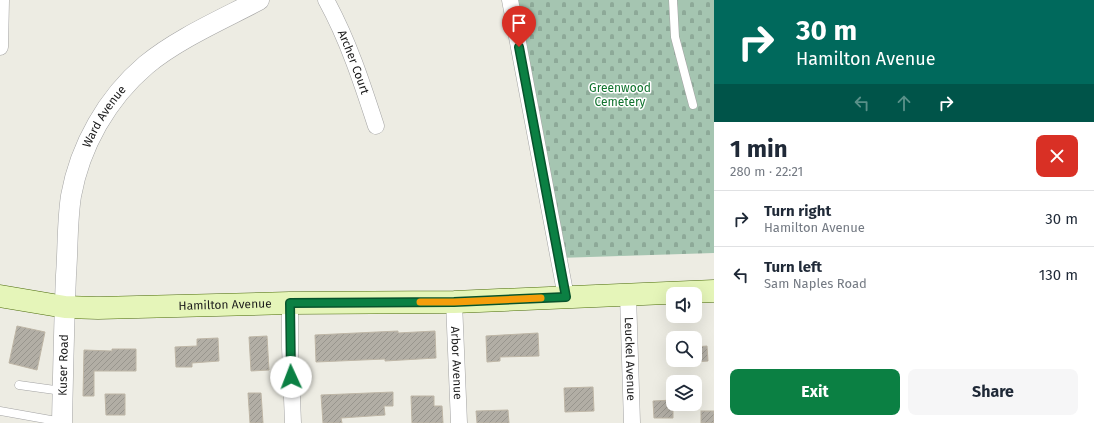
<!DOCTYPE html>
<meta charset="utf-8">
<style>
body{margin:0;font-family:"Fira Sans",sans-serif;background:#f6f6f7;color:#1f2937;height:100vh;display:flex;flex-direction:column;font-size:15px;white-space:nowrap}
*{box-sizing:border-box;margin:0}
p{font-size:13px;color:#747a83}
.icon{flex:none;width:22px;height:22px;fill:none;stroke:currentColor;stroke-width:2;stroke-linecap:round;stroke-linejoin:round}
.map{position:relative;flex:1;overflow:hidden}
.drawer{display:flex;flex-direction:column;background:#fff;width:380px}
.drawer>*{flex:none}
.hud{background:#00695c;color:#fff;overflow:hidden}
.fabs{position:absolute;left:666px;top:287px;display:grid;gap:8px}
.fabs a{display:grid;place-items:center;width:36px;height:36px;border-radius:8px;background:#fff;box-shadow:0 4px 16px #0002;font-size:20px}
.pin{position:absolute;display:grid;place-items:center;width:34px;height:34px;color:#fff;margin:-41px -17px;border-radius:50% 50% 50% 0;rotate:-45deg;box-shadow:0 0 4px #0007}
.pin .icon{rotate:45deg}
.me{position:absolute;width:44px;margin:-22px;rotate:358deg;stroke-linejoin:round;filter:drop-shadow(0 0 3px #0008)}
.turn{display:flex;align-items:center;gap:14px;height:84px;padding:0 16px;font-size:18px}
.turn .icon{width:52px;height:52px;stroke-width:2.5}
.turn b{display:block;font-size:28px;line-height:34px}
.lanes{display:flex;align-items:center;height:38px;padding:0 16px;background:#0003;justify-content:center;gap:20px;direction:ltr}
.lanes .off{opacity:.35}
.round{display:grid;place-items:center;flex:none;width:42px;height:42px;border-radius:8px;background:#f6f6f7}
.summary{display:flex;align-items:center;justify-content:space-between;height:68px;padding:0 16px}
h1{font-size:24px;font-weight:700;line-height:30px}
.button{display:flex;gap:8px;margin-top:auto;padding:8px 16px}
.button a{flex:1;height:46px;border-radius:8px;background:#0b8043;color:#fff;font-size:16px;font-weight:700;line-height:46px;text-align:center}
.button a+a{background:#f6f6f7;color:#1f2937}
ul{padding:0;list-style:none}
li{display:flex;align-items:center;gap:12px;height:56px;padding:0 16px;border-top:1px solid #e0e1e3}
li div{flex:1}
li b{display:block;font-size:15px}
li em{font-style:normal}
main{display:flex;flex:1;min-height:0}
.map>svg:first-child{display:block}
.cemetery{fill:url(#cemetery-stones)}
.building{fill:url(#building-hatch);stroke:#beb6a6}
.lines{fill:none;stroke-linecap:round;stroke-linejoin:round}
.service-casing{stroke:#a3a3a3;stroke-width:9}
.minor-casing{stroke:#a3a3a3;stroke-width:17}
.tertiary-casing{stroke:#a3a3a3;stroke-width:21}
.secondary-casing{stroke:#4c6c0b;stroke-width:23}
.service{stroke:#fff;stroke-width:8}
.minor{stroke:#fff;stroke-width:16}
.tertiary{stroke:#fff;stroke-width:20}
.secondary{stroke:#e5f5b9;stroke-width:22}
.route-casing{stroke:#07532c;stroke-width:10}
.route{stroke:#0b8043;stroke-width:7}
.slow{stroke:#f59e0b;stroke-width:7}
.labels{text-anchor:middle;dominant-baseline:central;stroke-width:3;stroke-linejoin:round;paint-order:stroke}
.street-label{font-size:12px;fill:#1c1c1c;stroke:#fff}
.park-label{font-size:12px;fill:#11732f;stroke:#fff}
</style>
<main>
<div class="map">
<svg width="714" height="423" viewBox="0 0 714 423">
<defs>
<pattern id="cemetery-stones" width="16" height="16" patternUnits="userSpaceOnUse"><rect width="16" height="16" fill="#a5c5b1"/><path d="M2 7V4a2 2 0 0 1 4 0v3zM10 15v-3a2 2 0 0 1 4 0v3z" fill="#8da998"/></pattern>
<pattern id="building-hatch" width="6" height="6" patternUnits="userSpaceOnUse"><rect width="6" height="6" fill="#b2aea5"/><path d="M-1 1l2-2M0 6l6-6M5 7l2-2" fill="none" stroke="#98958d"/></pattern>
</defs>
<rect width="100%" height="100%" fill="#edece3"/>
<polygon class="cemetery" points="506,0 714,0 714,253 558,258"/>
<g class="building">
<polygon points="17,326 45,332 37,370 9,363"/>
<polygon points="398,331 398,333 435,331 436,358 385,361 385,359 316,362 315,335"/>
<polygon points="538,333 539,356 500,357 500,361 487,362 486,336"/>
<polygon points="267,336 269,370 251,371 249,337"/>
<polygon points="218,338 219,361 192,363 192,367 176,367 175,347 197,346 197,339"/>
<polygon points="707,346 708,361 695,362 695,347"/>
<polygon points="112,349 136,349 136,371 94,371 94,396 83,396 84,350 112,351"/>
<polygon points="593,387 594,411 565,412 564,388"/>
<polygon points="393,392 393,406 384,406 385,415 341,418 342,423 323,423 321,395"/>
<polygon points="248,393 261,393 263,423 250,423"/>
<polygon points="105,394 125,394 125,415 106,415"/>
<polygon points="411,396 434,396 434,406 442,406 443,423 412,423"/>
<polygon points="673,400 673,418 654,418 653,401"/>
<polygon points="508,410 509,423 477,423 476,411"/>
<rect x="701" y="411" width="13" height="12"/>
</g>
<g class="lines">
<g class="service-casing">
<g id="service">
<polyline points="673,0 675,37 693,105"/>
<polyline points="19,385 62,391"/>
<polyline points="0,411 62,422"/>
</g>
</g>
<g class="minor-casing">
<g id="minor">
<path id="s1" d="M 326,0 C 348,40 362,83 376,126"/>
<polyline points="510,0 566,297"/>
<polyline points="0,47 1,0"/>
<path id="s2" d="M 628,295 L 632,423"/>
<path id="s3" d="M 454,302 L 459,423"/>
<polyline points="290,303 290,347 293,423"/>
</g>
</g>
<g class="tertiary-casing">
<g id="tertiary">
<path id="s4" d="M 62,423 C 63,374 64,324 66,275 C 68,249 67,222 71,196 C 80,146 107,98 146,65 C 177,39 223,19 259,0"/>
</g>
</g>
<g class="secondary-casing">
<g id="secondary">
<path id="s5" d="M 0,296 L 65,307 L 98,308 L 290,303 L 454,302 L 714,291"/>
</g>
</g>
<use href="#service" class="service"/>
<use href="#minor" class="minor"/>
<use href="#tertiary" class="tertiary"/>
<use href="#secondary" class="secondary"/>
</g>
<g class="lines">
<g class="route-casing">
<polyline id="route" points="291,377 290,303 454,302 566,297 519,47"/>
</g>
<use href="#route" class="route"/>
<polyline class="slow" points="420,302 454,302 541,298"/>
</g>
<g class="labels">
<g class="street-label">
<text stroke="none"><textPath href="#s1" startOffset="68">Archer Court</textPath></text>
<text stroke="none"><textPath href="#s4" startOffset="314">Ward Avenue</textPath></text>
<text stroke="none"><textPath href="#s5" startOffset="226">Hamilton Avenue</textPath></text>
<text stroke="none"><textPath href="#s2" startOffset="64">Leuckel Avenue</textPath></text>
<text stroke="none"><textPath href="#s3" startOffset="61">Arbor Avenue</textPath></text>
<text stroke="none"><textPath href="#s4" startOffset="58">Kuser Road</textPath></text>
</g>
<g class="park-label">
<text x="620" y="88">Greenwood<tspan x="620" dy="14">Cemetery</tspan></text>
</g>
</g>
</svg>
<div class="fabs">
<a><svg class="icon" aria-label="sound" viewBox="0 0 24 24"><path d="M4 9h4l5-4v14l-5-4H4zM17 9q2 3 0 6"/></svg></a>
<a><svg class="icon" aria-label="search" viewBox="0 0 24 24"><circle cx="10" cy="10" r="6"/><path d="M15 15l6 6"/></svg></a>
<a><svg class="icon" aria-label="layers" viewBox="0 0 24 24"><path d="M12 4l9 5-9 5-9-5zM3 14l9 5 9-5"/></svg></a>
</div>
<div class="pin" style="left:519px;top:47px;background:#d93025"><svg class="icon" aria-label="arrive" viewBox="0 0 24 24"><path d="M6 21V4h12l-3 4 3 4H6"/></svg></div>
<svg class="me" style="left:291px;top:377px" viewBox="-20 -20 40 40"><circle r="19" fill="#fff"/><path d="M0-13L10 11 0 6-10 11z" fill="#0b8043"/></svg>
</div>
<section class="drawer">
<div class="hud">
<div class="turn"><svg class="icon" aria-label="right" viewBox="0 0 24 24"><path d="M7 20v-9h11M14 6l5 5-5 5"/></svg><div><b>30 m</b>Hamilton Avenue</div></div>
<div class="lanes"><svg class="icon off" aria-label="left" viewBox="0 0 24 24"><path d="M17 20v-9H6M10 6l-5 5 5 5"/></svg><svg class="icon off" aria-label="ahead" viewBox="0 0 24 24"><path d="M12 20V5M6 11l6-6 6 6"/></svg><svg class="icon" aria-label="right" viewBox="0 0 24 24"><path d="M7 20v-9h11M14 6l5 5-5 5"/></svg></div>
</div>
<div class="summary"><div><h1>1 min</h1><p>280 m · 22:21</p></div><a class="round" style="background:#d93025;color:#fff"><svg class="icon" aria-label="close" viewBox="0 0 24 24"><path d="M6 6l12 12M18 6L6 18"/></svg></a></div>
<ul>
<li><svg class="icon" aria-label="right" viewBox="0 0 24 24"><path d="M7 20v-9h11M14 6l5 5-5 5"/></svg><div><b>Turn right</b><p>Hamilton Avenue</p></div><em>30 m</em></li>
<li><svg class="icon" aria-label="left" viewBox="0 0 24 24"><path d="M17 20v-9H6M10 6l-5 5 5 5"/></svg><div><b>Turn left</b><p>Sam Naples Road</p></div><em>130 m</em></li>
</ul>
<div class="button"><a>Exit</a><a>Share</a></div>
</section>
</main>
